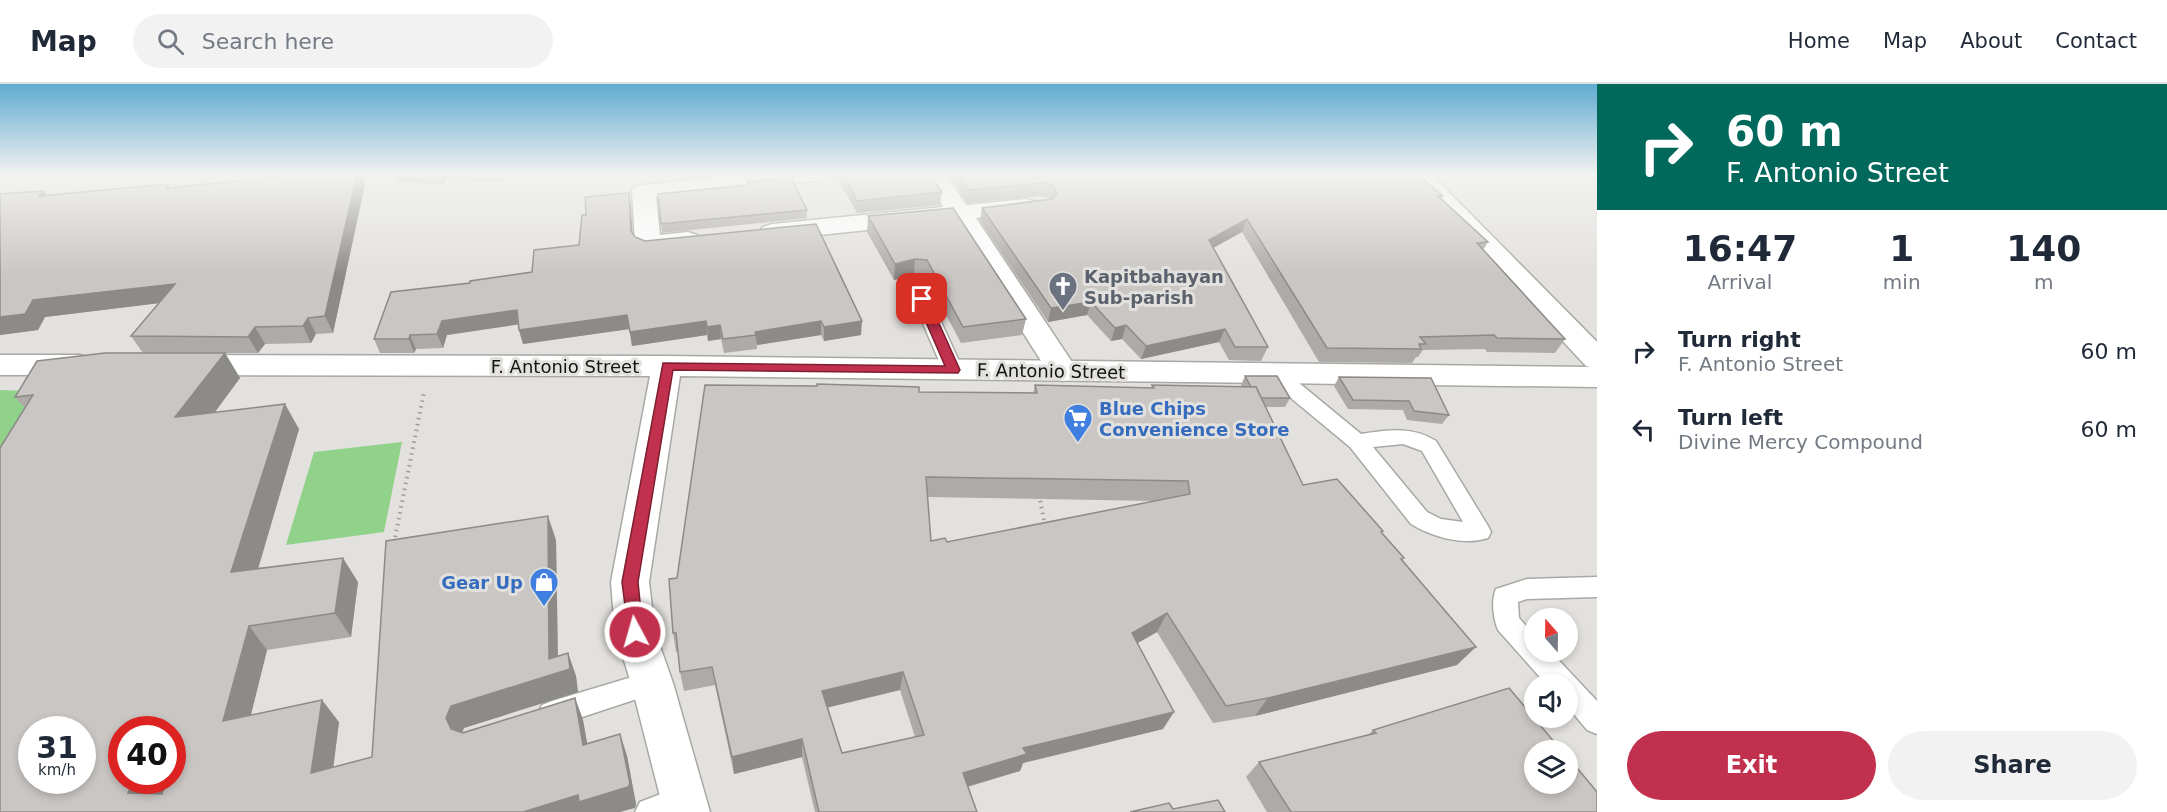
<!DOCTYPE html>
<style>
body{margin:0;font-family:"DejaVu Sans",sans-serif;background:#f2f2f3;color:#1f2937;height:100vh;display:flex;flex-direction:column;font-size:22px;white-space:nowrap}
*{box-sizing:border-box;margin:0}
p{font-size:20px;color:#747a83}
.icon{flex:none;width:33px;height:33px;fill:none;stroke:currentColor;stroke-width:2;stroke-linecap:round;stroke-linejoin:round}
.map{position:relative;flex:1;overflow:hidden}
.side{display:flex;flex-direction:column;background:#fff;width:570px}
.side>*{flex:none}
.top-card{background:#00695c;color:#fff;overflow:hidden}
.needle{width:39px;rotate:340deg}
.buttons{position:absolute;left:1524px;top:524px;display:grid;gap:12px}
.buttons a{display:grid;place-items:center;width:54px;height:54px;border-radius:50%;background:#fff;box-shadow:0 3px 9px #0003;font-size:30px}
.speed{position:absolute;left:18px;top:632px;display:flex;gap:12px;font-size:30px;font-weight:700;text-align:center}
.speed>*{display:grid;place-content:center;width:78px;height:78px;border-radius:50%;background:#fff;box-shadow:0 3px 9px #0003;line-height:1}
.speed small{font-size:15px;font-weight:400}
.speed .limit{border:9px solid #d22;background:#fff;color:#111}
.pin{position:absolute;display:grid;place-items:center;width:51px;height:51px;color:#fff;margin:-26px;border-radius:12px;box-shadow:0 3px 9px #0006}
.me{position:absolute;width:66px;margin:-33px;rotate:354deg;stroke-linejoin:round;filter:drop-shadow(0 0 4px #0008)}
.turn{display:flex;align-items:center;gap:21px;height:126px;padding:0 30px;font-size:27px}
.turn .icon{width:78px;height:78px;stroke-width:2.5}
.turn b{display:block;font-size:42px;line-height:51px}
.eta{display:flex;justify-content:space-evenly;align-items:center;height:102px;text-align:center}
.eta b{font-size:36px;font-weight:800;line-height:42px}
.action{display:flex;gap:12px;margin-top:auto;padding:12px 30px}
.action a{flex:1;height:69px;border-radius:36px;background:#c1304c;color:#fff;font-size:24px;font-weight:800;line-height:69px;text-align:center}
.action a+a{background:#f2f2f3;color:#1f2937}
ul{padding:0;list-style:none}
li{display:flex;align-items:center;gap:18px;height:78px;padding:0 30px}
li div{flex:1}
li b{display:block;font-size:22px}
li em{font-style:normal}
header{display:flex;align-items:center;gap:36px;box-sizing:border-box;height:84px;padding:0 30px;background:#fff;border-bottom:2px solid #e0e1e3}
header strong{font-size:28px}
nav{display:flex;gap:33px;margin-inline-start:auto;font-size:21px}
.search{width:420px;height:54px;background:#f2f2f3;display:flex;align-items:center;gap:15px;box-sizing:border-box;padding:0 21px;border-radius:33px;color:#747a83;font-size:22px}
main{display:flex;flex:1;min-height:0}
.map>svg:first-child{display:block}
.green{fill:#91d28b}
.lines{fill:none;stroke-linecap:round;stroke-linejoin:round}
.service-casing{stroke:#a9a8a5;stroke-width:3}
.minor-casing{stroke:#a9a8a5;stroke-width:3}
.tertiary-casing{stroke:#a9a8a5;stroke-width:3}
.path{stroke:#9e9d9b;stroke-width:4;stroke-dasharray:1.5 4.5;stroke-linecap:butt}
.service{fill:#fff;fill-rule:evenodd}
.minor{fill:#fff;fill-rule:evenodd}
.tertiary{fill:#fff;fill-rule:evenodd}
.wall{fill:#adaaa8;fill-rule:evenodd}
.shaded-wall{fill:#8d8b88}
.building{fill:#c9c6c3;stroke:#8d8b88;stroke-width:1.5;fill-rule:evenodd}
.route{fill:#c1304c;stroke:#7d1f31;stroke-width:1.5}
.labels{text-anchor:middle;dominant-baseline:central;stroke-width:6;stroke-linejoin:round;paint-order:stroke}
.worship-label{font-size:18px;font-weight:bold;fill:#5b616d;stroke:#e3e1de;text-anchor:start}
.street-label{font-size:18px;fill:#131312;stroke:#e3e1de}
.shop-label{font-size:18px;font-weight:bold;fill:#366cbe;stroke:#e3e1de;text-anchor:start}
</style>
<header>
<strong>Map</strong>
<div class="search"><svg class="icon" aria-label="search" viewBox="0 0 24 24"><circle cx="10" cy="10" r="6"/><path d="M15 15l6 6"/></svg>Search here</div>
<nav><a>Home</a><a>Map</a><a>About</a><a>Contact</a></nav>
</header>
<main>
<div class="map">
<svg width="1597" height="728" viewBox="0 0 1597 728">
<rect width="100%" height="100%" fill="#e3e1de"/>
<g class="green">
<polygon points="0,306 51,308 0,406"/>
<polygon points="402,358 384,448 286,461 314,368"/>
</g>
<g class="lines">
<g class="service-casing">
<g id="service">
<polygon points="914,193 920,194 923,198 963,286 960,290 953,292 946,290 943,286 905,198 908,194"/>
<path d="M 1275,284 L 1282,285 L 1361,350 C 1388,346 1412,342 1436,357 L 1488,442 L 1491,448 L 1488,454 C 1464,462 1432,453 1411,440 L 1350,363 L 1268,295 L 1265,290 L 1268,285 ZM 1403,360 L 1422,367 L 1463,438 L 1441,435 L 1427,428 L 1373,363 Z"/>
<path d="M 1597,493 L 1597,513 L 1527,515 L 1518,518 L 1519,534 L 1534,551 L 1534,567 L 1550,567 L 1597,617 L 1597,650 L 1587,646 L 1568,623 L 1568,600 L 1546,600 L 1498,546 C 1493,534 1491,516 1496,505 L 1527,495 Z"/>
<polygon points="652,587 661,591 665,599 661,607 552,643 542,639 538,630 542,621 552,617"/>
<polygon points="684,701 694,705 699,715 694,725 687,728 635,728 640,718"/>
</g>
</g>
<g class="minor-casing">
<g id="minor">
<path d="M 741,90 L 825,90 L 822,95 L 814,97 L 656,113 L 660,151 L 688,148 L 697,151 L 701,156 L 697,161 C 679,166 657,170 639,165 L 635,160 L 632,107 L 636,102 Z"/>
<polygon points="923,90 946,90 966,121 1025,115 1034,117 1037,122 1034,127 976,134 1078,287 1074,294 1063,297 1052,294 952,137 772,156 763,153 759,148 763,143 772,140 943,123"/>
</g>
</g>
<g class="tertiary-casing">
<g id="tertiary">
<polygon points="1407,90 1431,90 1597,258 1597,303 680,292 649,498 655,548 673,599 710,728 664,728 631,599 615,548 611,498 650,292 189,291 178,288 174,281 178,274 189,271 667,272 1590,283 1586,282"/>
<polygon points="0,271 80,271 91,274 95,281 91,288 80,291 0,291"/>
</g>
</g>
<g class="path">
<polyline points="1039,411 1045,441"/>
<polyline points="394,459 424,308"/>
</g>
<use href="#service" class="service"/>
<use href="#minor" class="minor"/>
<use href="#tertiary" class="tertiary"/>
</g>
<g class="wall">
<path d="M 305,90 L 361,90 L 365,100 L 333,249 L 316,250 L 311,259 L 265,260 L 258,269 L 225,269 L 240,294 L 214,328 L 299,345 L 258,485 L 358,498 L 351,553 L 267,566 L 251,631 L 339,638 L 333,683 L 372,673 L 556,456 L 558,572 L 568,569 L 576,592 L 578,608 L 464,644 L 462,648 L 575,614 L 583,636 L 587,659 L 620,650 L 627,672 L 636,720 L 635,724 L 0,728 L 25,324 L 15,313 L 143,269 L 131,252 L 159,219 L 45,233 L 38,246 L 0,251 L 0,110 L 43,107 L 47,111 L 171,103 ZM 172,645 L 172,696 L 122,696 Z"/>
<polygon points="394,90 506,90 501,98 446,96 443,100 397,98"/>
<polygon points="835,90 930,90 942,108 940,121 857,129"/>
<polygon points="949,90 1417,90 1443,112 1441,115 1488,158 1483,166 1565,255 1555,269 1487,268 1485,265 1423,266 1418,273 1416,273 1412,279 1319,278 1242,148 1213,164 1268,263 1261,277 1229,276 1219,258 1141,275 1122,255 1111,257 1087,231 1048,238 980,137 982,124 1050,116 1049,114 1040,112 967,119"/>
<polygon points="658,110 807,126 807,134 662,149"/>
<polygon points="631,122 632,149 635,153 861,251 824,257 821,251 757,261 757,265 724,269 721,255 708,257 707,251 632,262 629,245 523,260 519,246 518,240 447,251 443,264 416,265 414,269 380,269 374,255 470,199 532,188 579,161 586,131"/>
<polygon points="868,132 1026,235 1022,251 961,259 925,192 914,191 894,196 867,148"/>
<path d="M 1245,292 L 1290,314 L 1285,323 L 1265,323 L 1303,401 L 1383,447 L 1382,449 L 1404,474 L 1402,476 L 1457,581 L 1255,632 L 1213,639 L 1157,548 L 1137,559 L 1163,645 L 1023,679 L 1020,687 L 968,703 L 977,728 L 815,728 L 802,673 L 734,690 L 715,601 L 684,607 L 680,588 L 678,568 L 676,568 L 673,549 L 677,494 L 919,308 L 1033,309 L 1035,301 L 1151,304 L 1152,301 L 1242,303 L 1241,301 ZM 927,413 L 1155,417 L 947,458 L 931,457 ZM 900,606 L 915,653 L 842,669 L 828,623 Z"/>
<polygon points="1339,293 1449,331 1442,340 1407,336 1403,326 1348,325 1334,302"/>
<polygon points="1373,646 1597,728 1267,728 1246,693 1259,678 1368,651"/>
</g>
<g class="shaded-wall">
<polygon points="357,90 361,90 365,100 333,249 325,232"/>
<polygon points="442,90 444,90 446,96 443,100 440,92"/>
<polygon points="499,90 506,90 501,98"/>
<polygon points="43,107 54,122 39,112"/>
<polygon points="629,109 631,122 633,160 631,147"/>
<polygon points="1247,135 1242,148 1204,169 1209,156"/>
<polygon points="915,175 914,191 894,196 895,180"/>
<polygon points="175,200 185,216 45,233 38,246 0,251 0,233 33,216"/>
<polygon points="1091,218 1087,231 1048,238 1051,224"/>
<polygon points="517,226 521,240 447,251 443,264 437,250 442,237"/>
<polygon points="627,231 630,245 523,260 519,246"/>
<polygon points="308,234 316,250 311,259 303,242"/>
<polygon points="706,237 707,251 632,262 630,248"/>
<polygon points="821,237 821,251 757,261 755,248"/>
<polygon points="862,237 861,251 824,257 824,243"/>
<polygon points="720,241 721,255 708,257 707,243"/>
<polygon points="1126,241 1122,255 1111,257 1115,244"/>
<polygon points="255,243 265,260 258,269 248,253"/>
<polygon points="1225,245 1219,258 1141,275 1146,262"/>
<polygon points="410,251 416,265 414,269 409,255"/>
<polygon points="225,269 240,294 193,358 175,333"/>
<polygon points="285,320 299,345 250,512 231,488"/>
<polygon points="548,432 556,456 558,589 568,569 576,592 578,608 464,644 459,656 451,645 446,634 451,622 549,575"/>
<polygon points="343,474 358,498 351,553 335,529"/>
<polygon points="1167,529 1157,548 1122,568 1132,549"/>
<polygon points="249,542 267,566 244,658 223,637"/>
<polygon points="1476,563 1457,581 1255,632 1268,614"/>
<polygon points="903,588 900,606 822,625 822,607"/>
<polygon points="575,614 583,636 591,682 583,661"/>
<polygon points="322,616 339,638 330,710 311,689"/>
<polygon points="1174,628 1163,645 1023,679 1020,687 958,705 963,689 1023,664"/>
<polygon points="620,650 627,672 636,720 635,724 620,728 523,728"/>
<polygon points="802,655 802,673 734,690 732,673"/>
<polygon points="133,696 169,696 174,700 163,705 155,728 128,709"/>
</g>
<g class="building">
<polygon points="305,90 357,90 325,232 308,234 303,242 255,243 248,253 131,252 175,200 33,216 25,230 0,233 0,110 43,107 39,112 169,100 167,104"/>
<polygon points="407,90 442,90 440,92"/>
<polygon points="843,90 930,90 942,108 857,117"/>
<polygon points="959,90 1417,90 1443,112 1438,112 1488,158 1477,159 1565,255 1497,254 1494,251 1420,253 1426,260 1419,260 1421,265 1327,264 1247,135 1209,156 1268,263 1235,263 1225,245 1146,262 1126,241 1115,244 1091,218 1051,224 982,124 1052,115 1057,109 1052,101 1043,99 969,106"/>
<polygon points="791,93 807,126 661,140 658,110 747,101 747,98"/>
<polygon points="629,109 631,147 635,153 645,157 816,140 862,237 824,243 821,237 755,248 756,251 723,255 720,241 707,243 706,237 630,248 627,231 519,246 517,226 442,237 437,250 410,251 409,255 374,255 391,208 470,199 470,197 532,188 534,166 579,161 582,131 586,131 585,113"/>
<polygon points="953,124 1026,235 963,243 927,176 915,175 895,180 868,132"/>
<path d="M 105,269 L 225,269 L 175,333 L 285,320 L 231,488 L 343,474 L 335,529 L 249,542 L 223,637 L 322,616 L 311,689 L 372,673 L 386,457 L 548,432 L 549,575 L 568,569 L 570,585 L 451,622 L 446,634 L 451,645 L 463,649 L 575,614 L 583,661 L 620,650 L 630,700 L 628,703 L 579,718 L 578,711 L 523,728 L 0,728 L 0,364 L 33,311 L 15,313 L 37,277 ZM 32,645 L 82,645 L 82,696 L 32,696 ZM 122,645 L 172,645 L 172,696 L 167,696 L 162,710 L 128,709 L 133,696 L 122,696 Z"/>
<polygon points="1245,292 1277,292 1290,314 1261,314 1256,303 1251,303"/>
<polygon points="1339,293 1431,294 1449,331 1414,327 1409,317 1353,316"/>
<path d="M 817,300 L 919,303 L 919,308 L 1037,309 L 1035,301 L 1154,304 L 1152,301 L 1256,303 L 1303,401 L 1337,395 L 1383,447 L 1381,448 L 1404,474 L 1401,475 L 1476,563 L 1268,614 L 1226,622 L 1167,529 L 1132,549 L 1174,628 L 1023,664 L 1027,670 L 963,689 L 977,728 L 819,728 L 802,655 L 732,673 L 712,583 L 680,588 L 676,549 L 673,549 L 669,495 L 677,494 L 705,301 L 817,302 ZM 926,393 L 1188,397 L 1190,410 L 947,458 L 945,454 L 931,457 ZM 903,588 L 924,651 L 842,669 L 822,607 Z"/>
<polygon points="1509,604 1561,666 1534,666 1534,699 1568,699 1568,673 1597,708 1597,728 1291,728 1259,678 1376,649 1373,646"/>
<polygon points="1218,716 1225,728 1130,728 1169,719 1173,725"/>
</g>
<linearGradient id="sky" x2="0" y2="1"><stop stop-color="#5fabd1"/><stop offset="0.47" stop-color="#f2f2f0"/><stop offset="1" stop-color="#f2f2f0" stop-opacity="0"/></linearGradient>
<rect width="1597" height="192" fill="url(#sky)"/>
<polygon class="route" points="922,212 928,215 960,286 958,289 673,286 638,498 643,548 641,553 635,555 629,553 622,498 663,279 945,282 916,215"/>
<defs>
<g id="church-pin" transform="scale(1.5)"><path d="M0 17L-7.5 6A9.5 9.5 0 1 1 7.5 6Z" fill="#6b7280" stroke="#e3e1de"/><path d="M-1.2-6h2.4v3.5h3.3v2.4h-3.3V6h-2.4V-.1h-3.3v-2.4h3.3Z" fill="#fff"/></g>
<g id="supermarket-pin" transform="scale(1.5)"><path d="M0 17L-7.5 6A9.5 9.5 0 1 1 7.5 6Z" fill="#3f7fe0" stroke="#e3e1de"/><path d="M-6-5.5h2.5l.6 2H6L4.5 2H-2.5L-4.4-4H-6ZM-1.5 3.2a1.3 1.3 0 1 0 .1 0ZM3 3.2a1.3 1.3 0 1 0 .1 0Z" fill="#fff"/></g>
<g id="shop-pin" transform="scale(1.5)"><path d="M0 17L-7.5 6A9.5 9.5 0 1 1 7.5 6Z" fill="#3f7fe0" stroke="#e3e1de"/><path d="M-5-2.5h2.3a2.7 3.5 0 0 1 5.4 0H5L5.5 6h-11ZM-1.5-2.5h3a1.5 2.3 0 0 0-3 0Z" fill="#fff"/></g>
</defs>
<g fill-rule="evenodd">
<use href="#church-pin" x="1063" y="202"/>
<use href="#supermarket-pin" x="1078" y="334"/>
<use href="#shop-pin" x="544" y="498"/>
</g>
<g class="labels">
<g class="worship-label">
<text x="1084" y="192">Kapitbahayan<tspan x="1084" dy="21">Sub-parish</tspan></text>
</g>
<g class="street-label">
<text x="565" y="282">F. Antonio Street</text>
<text transform="translate(1051 287) rotate(1)">F. Antonio Street</text>
</g>
<g class="shop-label">
<text x="1099" y="324">Blue Chips<tspan x="1099" dy="21">Convenience Store</tspan></text>
<text x="523" y="498" text-anchor="end">Gear Up</text>
</g>
</g>
</svg>
<div class="buttons">
<a><svg class="needle" viewBox="-14 -14 28 28"><path d="M0-13l5 13h-10z" fill="#e53935"/><path d="M0 13l5-13h-10z" fill="#747a83"/></svg></a>
<a><svg class="icon" aria-label="sound" viewBox="0 0 24 24"><path d="M4 9h4l5-4v14l-5-4H4zM17 9q2 3 0 6"/></svg></a>
<a><svg class="icon" aria-label="layers" viewBox="0 0 24 24"><path d="M12 4l9 5-9 5-9-5zM3 14l9 5 9-5"/></svg></a>
</div>
<div class="speed"><div>31<small>km/h</small></div><div class="limit">40</div></div>
<div class="pin" style="left:922px;top:215px;background:#d93025"><svg class="icon" aria-label="arrive" viewBox="0 0 24 24"><path d="M6 21V4h12l-3 4 3 4H6"/></svg></div>
<svg class="me" style="left:635px;top:548px" viewBox="-20 -20 40 40"><circle r="17" fill="#c1304c" stroke="#fff" stroke-width="3"/><path d="M0-11L8 9 0 5-8 9z" fill="#fff"/></svg>
</div>
<section class="side">
<div class="top-card">
<div class="turn"><svg class="icon" aria-label="right" viewBox="0 0 24 24"><path d="M7 20v-9h11M14 6l5 5-5 5"/></svg><div><b>60 m</b>F. Antonio Street</div></div>
</div>
<div class="eta">
<div><b>16:47</b><p>Arrival</p></div>
<div><b>1</b><p>min</p></div>
<div><b>140</b><p>m</p></div>
</div>
<ul>
<li><svg class="icon" aria-label="right" viewBox="0 0 24 24"><path d="M7 20v-9h11M14 6l5 5-5 5"/></svg><div><b>Turn right</b><p>F. Antonio Street</p></div><em>60 m</em></li>
<li><svg class="icon" aria-label="left" viewBox="0 0 24 24"><path d="M17 20v-9H6M10 6l-5 5 5 5"/></svg><div><b>Turn left</b><p>Divine Mercy Compound</p></div><em>60 m</em></li>
</ul>
<div class="action"><a>Exit</a><a>Share</a></div>
</section>
</main>
